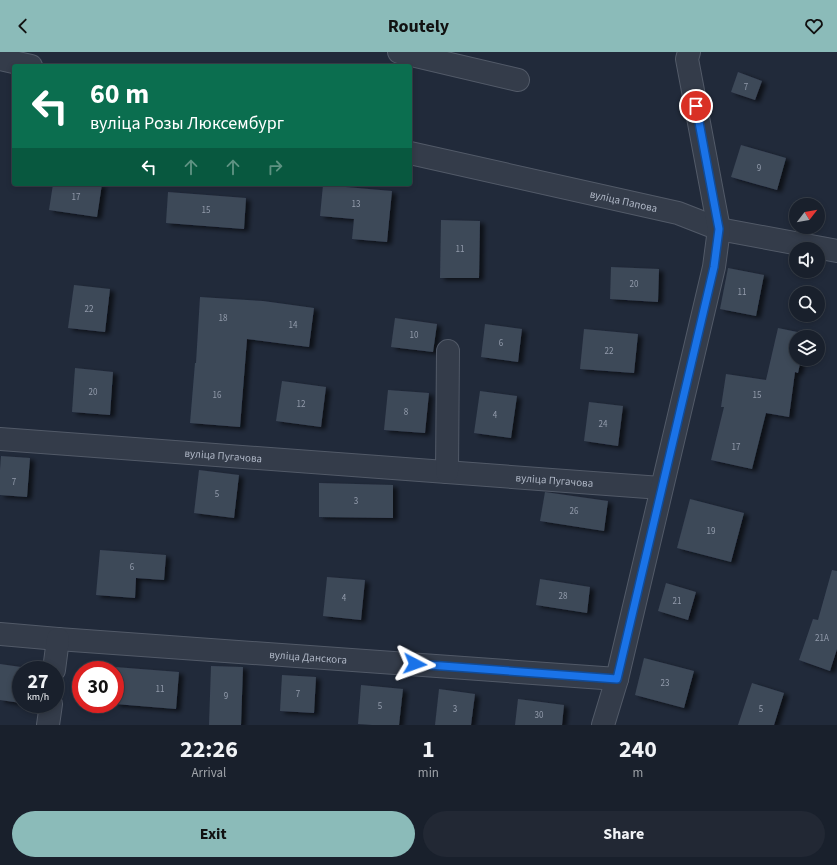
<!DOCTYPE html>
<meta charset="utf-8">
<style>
body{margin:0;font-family:"Source Sans 3",sans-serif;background:#222834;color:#f1f3f6;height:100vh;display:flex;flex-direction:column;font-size:15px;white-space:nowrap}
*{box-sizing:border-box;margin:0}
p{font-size:13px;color:#9fa3a9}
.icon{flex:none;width:22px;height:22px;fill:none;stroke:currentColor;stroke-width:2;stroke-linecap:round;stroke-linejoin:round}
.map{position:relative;height:673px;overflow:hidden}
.details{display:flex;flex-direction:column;background:#19202c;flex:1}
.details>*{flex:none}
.banner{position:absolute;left:12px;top:12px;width:400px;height:122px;border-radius:4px;box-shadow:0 2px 6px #0003,0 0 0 1px #373e48;background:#0b6e4f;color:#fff;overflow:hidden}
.needle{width:26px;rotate:59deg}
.buttons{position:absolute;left:789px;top:146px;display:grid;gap:8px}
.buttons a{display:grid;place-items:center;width:36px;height:36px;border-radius:50%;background:#19202c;box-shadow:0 2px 6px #0003,0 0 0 1px #373e48;font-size:20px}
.speed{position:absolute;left:12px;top:609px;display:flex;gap:8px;font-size:20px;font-weight:700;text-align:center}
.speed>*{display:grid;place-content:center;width:52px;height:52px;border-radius:50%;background:#19202c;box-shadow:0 2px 6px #0003,0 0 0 1px #373e48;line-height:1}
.speed small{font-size:10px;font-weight:400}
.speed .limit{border:6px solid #d22;background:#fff;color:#111}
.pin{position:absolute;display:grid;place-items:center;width:34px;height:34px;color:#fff;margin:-17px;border:2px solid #fff;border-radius:50%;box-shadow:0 1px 4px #0007}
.me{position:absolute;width:44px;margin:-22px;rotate:94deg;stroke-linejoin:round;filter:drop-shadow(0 0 3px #0008)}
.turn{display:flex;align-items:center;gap:14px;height:84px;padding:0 12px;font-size:18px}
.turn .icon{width:52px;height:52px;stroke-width:2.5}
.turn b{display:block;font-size:28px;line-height:34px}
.lanes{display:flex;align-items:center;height:38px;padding:0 12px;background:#0003;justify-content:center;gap:20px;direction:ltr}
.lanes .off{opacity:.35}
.eta{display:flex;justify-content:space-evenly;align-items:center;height:68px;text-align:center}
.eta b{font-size:24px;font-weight:700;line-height:28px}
.action{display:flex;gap:8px;margin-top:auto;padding:8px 12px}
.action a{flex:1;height:46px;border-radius:24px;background:#8bbbb9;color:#111;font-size:16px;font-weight:700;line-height:46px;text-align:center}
.action a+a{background:#222834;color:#f1f3f6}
header{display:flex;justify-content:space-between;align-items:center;height:52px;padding:0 12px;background:#8bbbb9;color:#111;font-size:18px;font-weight:700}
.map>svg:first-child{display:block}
.building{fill:#3d4859;filter:url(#shadow)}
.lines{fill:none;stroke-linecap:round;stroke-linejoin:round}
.minor-casing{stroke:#525a68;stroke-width:24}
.minor{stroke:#343c4a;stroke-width:22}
.route-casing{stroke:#114b97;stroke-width:10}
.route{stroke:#1a73e8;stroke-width:7}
.labels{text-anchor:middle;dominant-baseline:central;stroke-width:3;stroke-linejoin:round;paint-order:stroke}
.number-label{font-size:9px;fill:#929bab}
.street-label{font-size:11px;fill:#afb7c6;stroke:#1a212f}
</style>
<header><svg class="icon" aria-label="back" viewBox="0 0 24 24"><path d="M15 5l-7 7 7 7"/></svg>Routely<svg class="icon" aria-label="heart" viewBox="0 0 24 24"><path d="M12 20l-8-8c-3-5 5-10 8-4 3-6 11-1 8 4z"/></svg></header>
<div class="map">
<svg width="837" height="673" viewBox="0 0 837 673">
<defs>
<filter id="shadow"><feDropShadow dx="4.5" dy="2.5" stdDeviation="2" flood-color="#0009"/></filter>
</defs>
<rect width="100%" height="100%" fill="#212a3a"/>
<g class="building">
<polygon points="738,20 762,29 755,48 731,40"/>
<polygon points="741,93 786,106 777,138 731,125"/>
<polygon points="53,132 102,132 97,165 49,158"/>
<polygon points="323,133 392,139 387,190 352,187 354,167 320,164"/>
<polygon points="168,140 246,146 244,177 166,171"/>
<polygon points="441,168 480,169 479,226 440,226"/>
<polygon points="611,215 659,217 658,250 610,247"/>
<polygon points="728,216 764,223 756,264 720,257"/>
<polygon points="74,233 110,237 105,280 68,276"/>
<polygon points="200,245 263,249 314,256 309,295 247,287 240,375 190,371 195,311 196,311"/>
<polygon points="395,266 437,272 433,300 391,295"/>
<polygon points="485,272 522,277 518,310 481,305"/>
<polygon points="778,276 807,282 806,285 796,285 796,307 801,307 798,321 795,320 789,365 766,361 752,417 711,408 724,355 721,355 726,322 766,328"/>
<polygon points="584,277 638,282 634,321 580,317"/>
<polygon points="75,316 113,320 110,363 72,360"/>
<polygon points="282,329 326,335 321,375 276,369"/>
<polygon points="388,338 429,341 425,381 384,378"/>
<polygon points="480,339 517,344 511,386 474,381"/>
<polygon points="589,350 623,354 618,394 584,389"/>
<polygon points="1,404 30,406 27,445 0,443 0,418"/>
<polygon points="199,418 239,423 234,466 194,461"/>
<polygon points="319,431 393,433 393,466 319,465"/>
<polygon points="545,440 608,449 604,479 540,469"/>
<polygon points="690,447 744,461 731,510 677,496"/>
<polygon points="100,498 166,503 164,528 136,526 135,546 96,543"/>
<polygon points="832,518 837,519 837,597 830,619 799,608 813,567 818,568"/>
<polygon points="327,525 365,528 361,568 323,564"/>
<polygon points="540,527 590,535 587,561 536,553"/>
<polygon points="666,531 696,540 688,568 658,559"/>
<polygon points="644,606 694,619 684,656 635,643"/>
<polygon points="0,612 21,615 21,651 0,648"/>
<polygon points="211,614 243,615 241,673 209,673"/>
<polygon points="115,615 179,620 176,657 115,652"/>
<polygon points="282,623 316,625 314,661 280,659"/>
<polygon points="752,631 784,641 774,673 738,673"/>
<polygon points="361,633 403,637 399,673 372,673 358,672"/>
<polygon points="439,637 475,642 471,673 435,673"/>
<polygon points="518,647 564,653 562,673 515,673"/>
</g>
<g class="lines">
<g class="minor-casing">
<g id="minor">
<polyline points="399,0 518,28"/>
<polyline points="0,7 31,14"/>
<path id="s1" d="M 410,101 L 678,161 L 719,177 L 837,199"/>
<path id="s2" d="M 0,387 L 661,436"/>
<polyline points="447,420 448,299"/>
<path id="s3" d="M 0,582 L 58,587 L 617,627"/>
<polyline points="54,618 58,587"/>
<polyline points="48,673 51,652"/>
<polyline points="603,673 617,627 714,215 719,177 687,7 689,0"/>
</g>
</g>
<use href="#minor" class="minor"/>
</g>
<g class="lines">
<g class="route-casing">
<polyline id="route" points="415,612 617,627 714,215 719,177 696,54"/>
</g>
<use href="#route" class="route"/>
</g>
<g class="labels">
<g class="number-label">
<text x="746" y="35">7</text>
<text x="759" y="116">9</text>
<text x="76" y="145">17</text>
<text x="356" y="152">13</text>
<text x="206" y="158">15</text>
<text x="460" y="197">11</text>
<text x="634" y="232">20</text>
<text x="742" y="240">11</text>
<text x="89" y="257">22</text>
<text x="223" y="266">18</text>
<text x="293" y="273">14</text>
<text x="414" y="283">10</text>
<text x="501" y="291">6</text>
<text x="609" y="299">22</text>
<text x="93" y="340">20</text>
<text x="217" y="343">16</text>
<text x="757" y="343">15</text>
<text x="301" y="352">12</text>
<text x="406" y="360">8</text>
<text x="495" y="363">4</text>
<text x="603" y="372">24</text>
<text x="736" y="395">17</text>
<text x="14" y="430">7</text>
<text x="217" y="442">5</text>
<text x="356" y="449">3</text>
<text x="574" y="459">26</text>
<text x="711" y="479">19</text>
<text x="132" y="515">6</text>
<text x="563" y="544">28</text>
<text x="344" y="546">4</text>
<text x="677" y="549">21</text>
<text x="822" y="586">21А</text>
<text x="665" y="631">23</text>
<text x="160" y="637">11</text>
<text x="298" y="642">7</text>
<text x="226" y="644">9</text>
<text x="380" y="654">5</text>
<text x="455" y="657">3</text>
<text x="761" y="657">5</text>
<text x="539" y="663">30</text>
</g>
<g class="street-label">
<text stroke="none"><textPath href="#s1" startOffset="219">вуліца Папова</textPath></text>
<text stroke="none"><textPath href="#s2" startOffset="224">вуліца Пугачова</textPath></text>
<text stroke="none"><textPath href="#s2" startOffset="556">вуліца Пугачова</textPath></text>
<text stroke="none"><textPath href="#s3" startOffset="309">вуліца Данскога</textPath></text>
</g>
</g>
</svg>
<div class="buttons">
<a><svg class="needle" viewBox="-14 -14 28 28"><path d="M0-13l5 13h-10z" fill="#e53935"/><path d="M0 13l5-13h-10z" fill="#9fa3a9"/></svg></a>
<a><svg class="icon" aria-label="sound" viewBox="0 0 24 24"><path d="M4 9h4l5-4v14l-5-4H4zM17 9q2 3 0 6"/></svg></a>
<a><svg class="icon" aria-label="search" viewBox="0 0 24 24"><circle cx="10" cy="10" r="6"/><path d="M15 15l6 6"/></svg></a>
<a><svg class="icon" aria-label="layers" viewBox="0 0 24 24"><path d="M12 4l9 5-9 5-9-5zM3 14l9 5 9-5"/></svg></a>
</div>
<div class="speed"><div>27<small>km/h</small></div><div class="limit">30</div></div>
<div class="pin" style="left:696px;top:54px;background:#d93025"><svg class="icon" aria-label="arrive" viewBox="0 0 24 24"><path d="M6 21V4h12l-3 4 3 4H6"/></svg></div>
<svg class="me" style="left:415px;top:612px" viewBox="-20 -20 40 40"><path d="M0-17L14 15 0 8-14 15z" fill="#1a73e8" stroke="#fff" stroke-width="4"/></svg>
<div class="banner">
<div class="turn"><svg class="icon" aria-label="left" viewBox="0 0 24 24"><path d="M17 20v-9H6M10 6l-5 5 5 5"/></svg><div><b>60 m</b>вуліца Розы Люксембург</div></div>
<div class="lanes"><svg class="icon" aria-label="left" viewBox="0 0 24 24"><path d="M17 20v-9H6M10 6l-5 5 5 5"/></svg><svg class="icon off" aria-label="ahead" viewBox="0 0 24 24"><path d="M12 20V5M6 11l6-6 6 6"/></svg><svg class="icon off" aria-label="ahead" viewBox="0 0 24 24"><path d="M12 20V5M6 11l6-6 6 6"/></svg><svg class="icon off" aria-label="right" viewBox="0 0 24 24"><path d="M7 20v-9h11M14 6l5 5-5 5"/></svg></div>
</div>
</div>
<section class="details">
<div class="eta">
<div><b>22:26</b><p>Arrival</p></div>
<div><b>1</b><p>min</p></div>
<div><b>240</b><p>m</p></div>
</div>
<div class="action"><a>Exit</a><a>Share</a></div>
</section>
